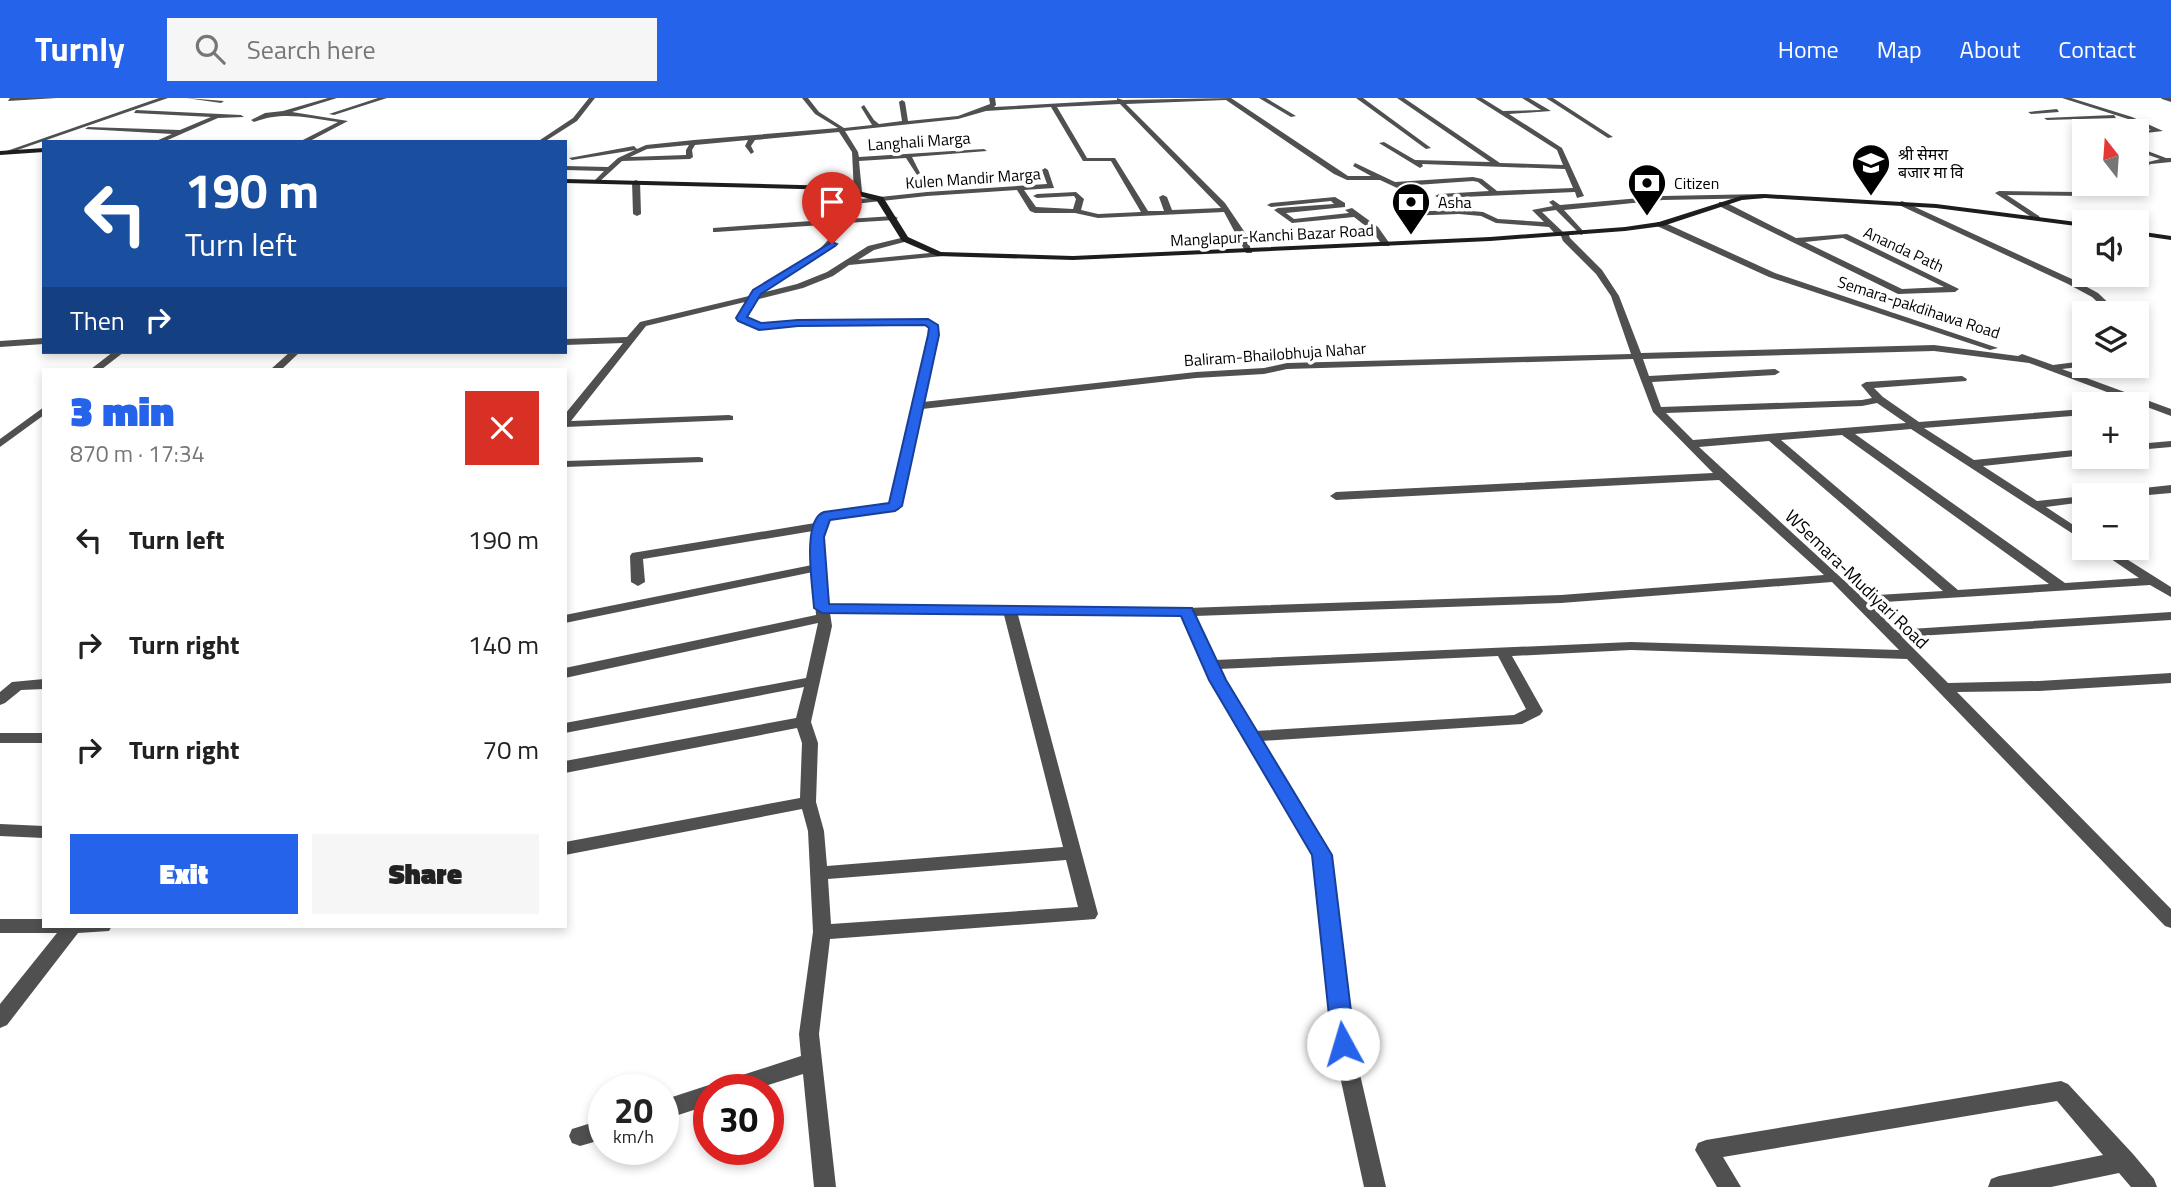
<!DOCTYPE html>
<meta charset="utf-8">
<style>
body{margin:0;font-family:"Titillium Web","Noto Sans Devanagari",sans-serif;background:#f6f6f6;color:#222;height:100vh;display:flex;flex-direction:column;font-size:26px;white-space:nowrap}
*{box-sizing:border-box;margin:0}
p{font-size:23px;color:#767676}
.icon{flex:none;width:38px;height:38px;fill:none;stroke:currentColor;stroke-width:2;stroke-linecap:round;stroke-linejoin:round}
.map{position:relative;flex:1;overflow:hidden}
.panel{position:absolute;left:42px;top:270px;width:525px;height:560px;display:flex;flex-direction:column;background:#fff;border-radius:0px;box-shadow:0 4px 10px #0003}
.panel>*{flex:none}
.hud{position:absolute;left:42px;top:42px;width:525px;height:214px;border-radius:0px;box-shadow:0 4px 10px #0003;background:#1a4fa0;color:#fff;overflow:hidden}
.needle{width:46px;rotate:343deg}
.fabs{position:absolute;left:2072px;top:21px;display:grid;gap:14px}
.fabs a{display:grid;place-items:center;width:77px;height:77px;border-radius:0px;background:#fff;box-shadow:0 4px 10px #0003;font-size:35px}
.speed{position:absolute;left:588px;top:976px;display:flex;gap:14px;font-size:35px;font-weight:700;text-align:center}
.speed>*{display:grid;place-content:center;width:91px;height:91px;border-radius:50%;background:#fff;box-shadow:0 4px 10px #0003;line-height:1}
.speed small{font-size:18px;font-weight:400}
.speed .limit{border:10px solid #d22;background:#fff;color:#111}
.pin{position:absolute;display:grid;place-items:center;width:60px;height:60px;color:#fff;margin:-72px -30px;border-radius:50% 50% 50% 0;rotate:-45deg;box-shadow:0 0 7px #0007}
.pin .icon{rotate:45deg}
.me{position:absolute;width:77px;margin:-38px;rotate:354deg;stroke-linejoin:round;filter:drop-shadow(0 0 5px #0008)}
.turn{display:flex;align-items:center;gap:24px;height:147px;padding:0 28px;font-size:32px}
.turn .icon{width:91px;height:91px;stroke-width:2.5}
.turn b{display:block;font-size:49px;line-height:60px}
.then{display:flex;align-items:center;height:66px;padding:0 28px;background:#0003;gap:14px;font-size:26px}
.round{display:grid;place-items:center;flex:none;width:74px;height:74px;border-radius:0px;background:#f6f6f6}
.summary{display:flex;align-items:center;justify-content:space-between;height:119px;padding:0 28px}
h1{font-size:42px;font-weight:800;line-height:52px;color:#2563eb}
.cta{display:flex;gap:14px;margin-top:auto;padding:14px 28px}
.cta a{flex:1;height:80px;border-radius:0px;background:#2563eb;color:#fff;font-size:28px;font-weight:800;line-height:80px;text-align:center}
.cta a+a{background:#f6f6f6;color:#222}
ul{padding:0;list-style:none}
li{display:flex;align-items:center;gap:21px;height:105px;padding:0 28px}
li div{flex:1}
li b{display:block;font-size:26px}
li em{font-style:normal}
header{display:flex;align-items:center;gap:42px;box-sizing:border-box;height:98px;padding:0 35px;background:#2563eb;color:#fff}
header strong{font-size:33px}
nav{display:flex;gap:38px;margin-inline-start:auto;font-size:24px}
.search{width:490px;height:63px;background:#f6f6f6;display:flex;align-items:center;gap:18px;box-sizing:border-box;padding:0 24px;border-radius:0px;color:#767676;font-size:26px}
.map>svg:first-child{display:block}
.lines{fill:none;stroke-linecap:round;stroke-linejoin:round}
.street{fill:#505050;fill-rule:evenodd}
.secondary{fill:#1d1d1d;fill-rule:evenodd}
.route{fill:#2563eb;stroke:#184099;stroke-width:2}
.labels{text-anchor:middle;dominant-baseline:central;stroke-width:7;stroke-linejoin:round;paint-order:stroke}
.far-street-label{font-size:16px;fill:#000;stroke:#fff}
.far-poi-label{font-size:16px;fill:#000;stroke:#fff;text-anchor:start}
.street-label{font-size:18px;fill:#000;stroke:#fff}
</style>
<header>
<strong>Turnly</strong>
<div class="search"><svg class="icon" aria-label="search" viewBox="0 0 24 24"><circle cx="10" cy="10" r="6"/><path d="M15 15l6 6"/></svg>Search here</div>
<nav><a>Home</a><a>Map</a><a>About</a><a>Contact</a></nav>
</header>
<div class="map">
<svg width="2171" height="1089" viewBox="0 0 2171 1089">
<rect width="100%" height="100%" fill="#fff"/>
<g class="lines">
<g class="street">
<polygon points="10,0 57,0 8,3"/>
<polygon points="159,0 168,0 6,56 1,55"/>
<polygon points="186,0 224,3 221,5"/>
<path d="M 328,0 L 337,0 L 292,14 L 348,23 L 308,44 L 299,44 L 338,24 C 307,20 284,13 254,24 L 251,22 L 265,15 L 283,13 Z"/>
<polygon points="378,0 387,0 334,17 329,16"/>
<polygon points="589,0 595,0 577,23 544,44 537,44 573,20"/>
<path d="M 802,0 L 808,0 L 819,14 L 844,30 L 872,27 L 861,9 L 864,7 L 874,22 L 879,26 L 902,23 L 899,4 L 902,2 L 905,4 L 908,23 L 958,18 L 990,6 L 989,0 L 995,0 L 996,7 L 994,9 L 1117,2 L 1117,0 L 1123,2 L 1231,0 L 1348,78 L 1371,78 L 1353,68 L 1355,65 L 1395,84 L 1473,79 L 1482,81 L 1497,93 L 1573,90 L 1565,71 L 1422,66 L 1423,68 L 1420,70 L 1379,45 L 1384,44 L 1415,62 L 1490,64 L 1397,0 L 1404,0 L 1500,65 L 1563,67 L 1557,52 L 1475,0 L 1482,0 L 1503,13 L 1541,12 L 1522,0 L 1529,0 L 1551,13 L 1509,16 L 1562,50 L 1584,98 L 1577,100 L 1575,94 L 1439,100 L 1435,98 L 1439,96 L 1489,93 L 1478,84 L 1473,83 L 1402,88 L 1413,92 L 1410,96 L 1380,82 L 1347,82 L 1334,76 L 1226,2 L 1126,6 L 1225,105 L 1246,136 L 1252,155 L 1246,155 L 1224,114 L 1098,120 L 1075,115 L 1035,115 L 1030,113 L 1017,92 L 927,98 L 845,107 L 847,121 L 894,118 L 898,120 L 894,122 L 846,125 C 831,161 791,174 761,195 L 797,186 L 827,174 L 868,148 L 905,139 L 908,139 L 908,143 L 874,152 L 858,162 L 940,154 L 943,154 L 943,158 L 849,167 L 833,178 L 803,190 L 755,202 L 746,219 L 760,226 L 798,222 L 930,222 L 939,229 L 923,304 L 1196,274 L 1264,270 L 1287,265 L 1631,256 L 1611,198 L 1596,176 L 1563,143 L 1561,138 L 1557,138 L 1549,129 L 1496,125 L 1481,118 L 1459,116 L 1405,118 L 1401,116 L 1405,114 L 1459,112 L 1483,114 L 1498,121 L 1544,124 L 1532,112 L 1553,108 L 1549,104 L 1553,102 L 1560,107 L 1663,98 L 1763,96 L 1766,100 L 1663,102 L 1564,112 L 1585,135 L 1581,137 L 1556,112 L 1542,114 L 1563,134 L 1568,134 L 1570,140 L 1602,172 L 1619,198 L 1641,255 L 1934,247 L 2018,258 L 2022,256 L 2053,267 L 2084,263 L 2084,268 L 2087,268 L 2062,271 L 2171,311 L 2171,318 L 2029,265 L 1934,253 L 1643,261 L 1649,278 L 1775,271 L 1780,274 L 1775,277 L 1652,284 L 1661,309 L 1862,302 L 1872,300 L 1861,287 L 1866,284 L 1962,278 L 1967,281 L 1966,283 L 1874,290 L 1883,299 L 1919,324 L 2084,311 L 2084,317 L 1924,330 L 1974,362 L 2084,351 L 2084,357 L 1983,368 L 2037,403 L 2084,398 L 2084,404 L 2046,409 L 2084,434 L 2084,443 L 1911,331 L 1855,336 L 2065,485 L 2139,480 L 2095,450 L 2109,450 L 2171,489 L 2171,499 L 2150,487 L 1869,505 L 1895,532 L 2171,514 L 2171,522 L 1902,539 L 1948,585 L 2039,583 L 2171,575 L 2171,585 L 2039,593 L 1957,594 L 2171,811 L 2171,830 L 2165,828 L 1907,561 L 1631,552 L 1512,558 L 1543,613 L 1540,617 L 1522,626 L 1261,643 L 1331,757 L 1353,946 L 1386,1089 L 1364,1089 L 1333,946 L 1313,757 L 1210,582 L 1182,518 L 1018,517 L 1098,816 L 1095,821 L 830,841 L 819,936 L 836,1089 L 814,1089 L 803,976 L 753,992 L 709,992 L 709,1007 L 663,1022 L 663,1002 L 709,987 L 715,990 L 717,985 L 724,983 L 801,958 L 799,936 L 813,834 L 808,733 L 802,711 L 565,757 L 565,744 L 800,700 L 802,645 L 797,630 L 565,675 L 565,663 L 796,620 L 804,589 L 565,635 L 565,625 L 806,580 L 818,525 L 565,580 L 565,570 L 816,517 L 813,474 L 565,525 L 565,517 L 812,467 L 811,439 L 813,433 L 643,461 L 645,484 L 638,488 L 631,484 L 630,458 L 632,455 L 815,425 L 820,415 L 890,406 L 929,230 L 925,227 L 798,228 L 759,232 L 736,220 L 745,204 L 646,228 L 571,323 L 729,317 L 733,318 L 733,322 L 565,329 L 565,316 L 623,245 L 565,247 L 565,241 L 627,239 L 640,224 L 749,198 L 755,191 C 783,172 824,159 838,126 L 716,134 L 713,134 L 713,130 L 839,121 L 838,108 L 825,89 L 829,87 L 842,103 L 927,94 L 1047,86 L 1042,72 L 1045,70 L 1048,72 L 1054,90 L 1024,92 L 1036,109 L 1073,111 L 1076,101 L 1074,98 L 1037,100 L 1033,98 L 1037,96 L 1076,94 L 1084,101 L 1081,112 L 1098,116 L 1141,114 L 1111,63 L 1083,63 L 1051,9 L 986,13 L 958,21 L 845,33 L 858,54 L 859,59 L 984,51 L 987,53 L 912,59 L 920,75 L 917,77 L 906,60 L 859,63 L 862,94 L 858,96 L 854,94 L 852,54 L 839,34 L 755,42 L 751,48 L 754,54 L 751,56 L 745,48 L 748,42 L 695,47 L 692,52 L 693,59 L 690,61 L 622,63 L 598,85 L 594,83 L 604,73 L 565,72 L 565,68 L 608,69 L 618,60 L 635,52 L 572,62 L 569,60 L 634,48 L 637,51 L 646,47 L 694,42 L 838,30 L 815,16 ZM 1120,6 L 1221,110 L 1172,112 L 1167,99 L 1163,97 L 1159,99 L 1164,113 L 1148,113 L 1115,60 L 1087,60 L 1057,9 ZM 689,47 L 686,52 L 686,57 L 630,59 L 647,51 ZM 1633,261 L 1653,314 L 1713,375 L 1336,394 L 1330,398 L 1336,402 L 1719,382 L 1824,477 L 1561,497 L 1187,510 L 828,507 L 823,439 L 829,421 L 899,412 L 922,311 L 1196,280 L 1264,276 L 1287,271 ZM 1877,305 L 1906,325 L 1693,342 L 1666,315 L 1862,308 ZM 1842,337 L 2049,486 L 1958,492 L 1781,342 ZM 1769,343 L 1943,493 L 1861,498 L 1699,349 ZM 1832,484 L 1899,552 L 1631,544 L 1215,562 L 1195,518 L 1561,505 ZM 830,515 L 1004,517 L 1063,749 L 827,768 L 824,733 L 816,704 L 818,645 L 811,624 L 832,528 ZM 1498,558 L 1526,611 L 1514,617 L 1255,633 L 1219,571 ZM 1066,762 L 1078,809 L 831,826 L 828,781 Z"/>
<polygon points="1259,0 1266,0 1296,18 1291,19"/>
<polygon points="1356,0 1363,0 1431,50 1426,51"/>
<polygon points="1546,0 1553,0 1613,39 1608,40"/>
<polygon points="2062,0 2071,0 2132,19 2163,33 2137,36 2135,33 2151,32 2128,21"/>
<polygon points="2161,0 2171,0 2171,4 2162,1"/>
<polygon points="2057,11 2059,14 2031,16 2028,14"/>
<polygon points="136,12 241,17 244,19 218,20 163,44 154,44 172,36 85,31 88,29 180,32 211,19 134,15"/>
<polygon points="2114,17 2116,20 2047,22 2044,20"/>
<polygon points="2137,49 2166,60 2171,60 2171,64 2151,66 2137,71 2137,67 2160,61 2137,53"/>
<polygon points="2076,55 2084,56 2084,60 2076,57"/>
<polygon points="636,82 640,84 641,116 637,118 633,116 632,84"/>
<polygon points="2087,86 2095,86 2082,98 2007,97 2039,118 2040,120 2036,122 1995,95 1999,93 2080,94"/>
<polygon points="1335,99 1345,105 1345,109 1286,115 1294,121 1349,115 1345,112 1352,110 1378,129 1390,146 1389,148 1383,148 1372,133 1354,119 1292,125 1274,112 1278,110 1334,106 1331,103 1271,109 1267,107 1271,105"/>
<polygon points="1902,103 2074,182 2098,195 2119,215 2109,215 2092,199 2068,186 1899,107 1898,105"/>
<path d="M 1719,104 L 1725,104 L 1796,140 L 1847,136 L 1959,191 L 1955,194 L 1898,196 L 1719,108 ZM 1843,140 L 1944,189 L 1902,191 L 1805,144 Z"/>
<polygon points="1657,124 1663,124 1775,175 1998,250 1990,252 1769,179 1657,128"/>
<polygon points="44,240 44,246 0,249 0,243"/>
<polygon points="2137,248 2140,249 2145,258 2143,260 2137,261"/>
<polygon points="113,254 124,254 102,271 91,271"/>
<polygon points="290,254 300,254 282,271 271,271"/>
<polygon points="44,309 44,317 0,349 0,341"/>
<polygon points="2171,343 2171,349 2137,352 2137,346"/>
<polygon points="699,359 703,360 703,364 565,369 565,363"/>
<polygon points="2171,387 2171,395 2137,398 2111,397 2117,393"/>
<polygon points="44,581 44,591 21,592 5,605 0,607 0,594 12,584"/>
<rect x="0" y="635" width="44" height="10"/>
<polygon points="0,726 44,728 44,740 0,738"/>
<polygon points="0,821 44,821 44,828 112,828 109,833 78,835 7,927 0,930 0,906 57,835 0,835"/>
<polygon points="2061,983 2068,986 2133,1056 2154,1081 2157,1089 2131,1089 2119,1075 2051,1089 1988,1089 1991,1081 1999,1078 2103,1057 2057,1003 1723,1059 1741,1089 1717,1089 1695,1052 1698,1045 1706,1042"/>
<polygon points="604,1021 604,1041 580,1048 572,1045 569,1038 572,1031"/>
</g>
<g class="secondary">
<polygon points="44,50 44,54 0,57 0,53"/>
<polygon points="565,81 838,88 883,99 908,139 941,154 1073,158 1490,139 1625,129 1659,124 1741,98 1765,96 1936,106 2084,125 2084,129 1936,110 1765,100 1742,102 1663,128 1625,133 1490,143 1073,162 937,158 902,143 877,103 838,92 565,85"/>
<polygon points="2137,133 2171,138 2171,142 2137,137"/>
</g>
</g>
<path class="route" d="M 832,144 L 837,146 L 835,148 L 761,196 L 747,219 L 761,225 L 798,222 L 928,221 L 938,227 L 939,237 L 902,408 L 895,413 L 830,422 L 824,439 L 829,506 L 1192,510 L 1226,582 L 1332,757 L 1355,946 L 1351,953 L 1343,956 L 1335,953 L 1332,946 L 1312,757 L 1209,582 L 1181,518 L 822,515 L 814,510 C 813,490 801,422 824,414 L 889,405 L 928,237 L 929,230 L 925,227 L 798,228 L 759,232 L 738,223 L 736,220 L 753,192 Z"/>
<defs>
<g id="school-pin" transform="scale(2.0125)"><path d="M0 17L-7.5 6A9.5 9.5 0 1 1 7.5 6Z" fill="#000" stroke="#fff"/><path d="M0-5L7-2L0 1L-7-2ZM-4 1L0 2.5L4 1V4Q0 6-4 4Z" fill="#fff"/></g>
<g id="bank-pin" transform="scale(2.0125)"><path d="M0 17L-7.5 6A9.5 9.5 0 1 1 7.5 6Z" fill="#000" stroke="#fff"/><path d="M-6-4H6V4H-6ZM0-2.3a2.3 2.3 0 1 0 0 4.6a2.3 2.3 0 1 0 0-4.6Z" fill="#fff"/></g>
</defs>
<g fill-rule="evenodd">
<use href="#school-pin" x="1871" y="65"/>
<use href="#bank-pin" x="1647" y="85"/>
<use href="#bank-pin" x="1411" y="104"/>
</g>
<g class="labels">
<g class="far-street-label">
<text transform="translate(919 43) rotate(-4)">Langhali Marga</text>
<text transform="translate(973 80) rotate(-4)">Kulen Mandir Marga</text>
<text transform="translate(1272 137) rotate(-3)">Manglapur-Kanchi Bazar Road</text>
<text transform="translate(1904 151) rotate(25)">Ananda Path</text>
<text transform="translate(1919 209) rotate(18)">Semara-pakdihawa Road</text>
<text transform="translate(1275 256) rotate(-4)">Baliram-Bhailobhuja Nahar</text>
</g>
<g class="far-poi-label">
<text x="1898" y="56">श्री सेमरा<tspan x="1898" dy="18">बजार मा वि</tspan></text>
<text x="1674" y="85">Citizen</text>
<text x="1438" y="104">Asha</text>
</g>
<g class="street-label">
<text transform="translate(1857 481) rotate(44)">WSemara-Mudiyari Road</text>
</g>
</g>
</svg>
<div class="fabs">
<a><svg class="needle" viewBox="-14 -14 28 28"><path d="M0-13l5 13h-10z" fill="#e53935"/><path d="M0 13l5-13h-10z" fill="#767676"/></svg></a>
<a><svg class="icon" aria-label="sound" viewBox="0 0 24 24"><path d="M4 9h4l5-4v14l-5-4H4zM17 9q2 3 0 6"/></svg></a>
<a><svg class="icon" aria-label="layers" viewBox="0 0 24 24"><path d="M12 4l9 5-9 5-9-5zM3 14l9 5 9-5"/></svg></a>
<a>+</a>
<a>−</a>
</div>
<div class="speed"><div>20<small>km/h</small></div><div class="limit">30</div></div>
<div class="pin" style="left:832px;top:146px;background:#d93025"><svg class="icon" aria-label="arrive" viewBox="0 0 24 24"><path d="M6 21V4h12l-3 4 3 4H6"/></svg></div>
<svg class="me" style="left:1343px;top:946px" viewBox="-20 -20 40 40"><circle r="19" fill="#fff"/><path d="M0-13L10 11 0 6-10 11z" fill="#2563eb"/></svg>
<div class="hud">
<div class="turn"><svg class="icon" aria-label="left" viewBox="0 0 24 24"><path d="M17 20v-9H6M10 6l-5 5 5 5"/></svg><div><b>190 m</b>Turn left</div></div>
<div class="then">Then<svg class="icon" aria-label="right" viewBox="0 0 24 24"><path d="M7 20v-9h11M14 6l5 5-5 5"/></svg></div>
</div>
<section class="panel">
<div class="summary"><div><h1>3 min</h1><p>870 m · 17:34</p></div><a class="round" style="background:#d93025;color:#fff"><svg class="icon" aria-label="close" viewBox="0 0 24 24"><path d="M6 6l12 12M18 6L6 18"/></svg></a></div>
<ul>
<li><svg class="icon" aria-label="left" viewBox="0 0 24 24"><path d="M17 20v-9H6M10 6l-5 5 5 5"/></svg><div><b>Turn left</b></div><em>190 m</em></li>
<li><svg class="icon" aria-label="right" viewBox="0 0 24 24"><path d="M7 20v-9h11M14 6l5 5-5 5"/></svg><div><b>Turn right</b></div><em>140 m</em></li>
<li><svg class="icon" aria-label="right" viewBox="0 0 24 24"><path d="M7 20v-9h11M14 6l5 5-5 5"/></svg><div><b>Turn right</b></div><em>70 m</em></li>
</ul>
<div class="cta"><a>Exit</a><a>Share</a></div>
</section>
</div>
